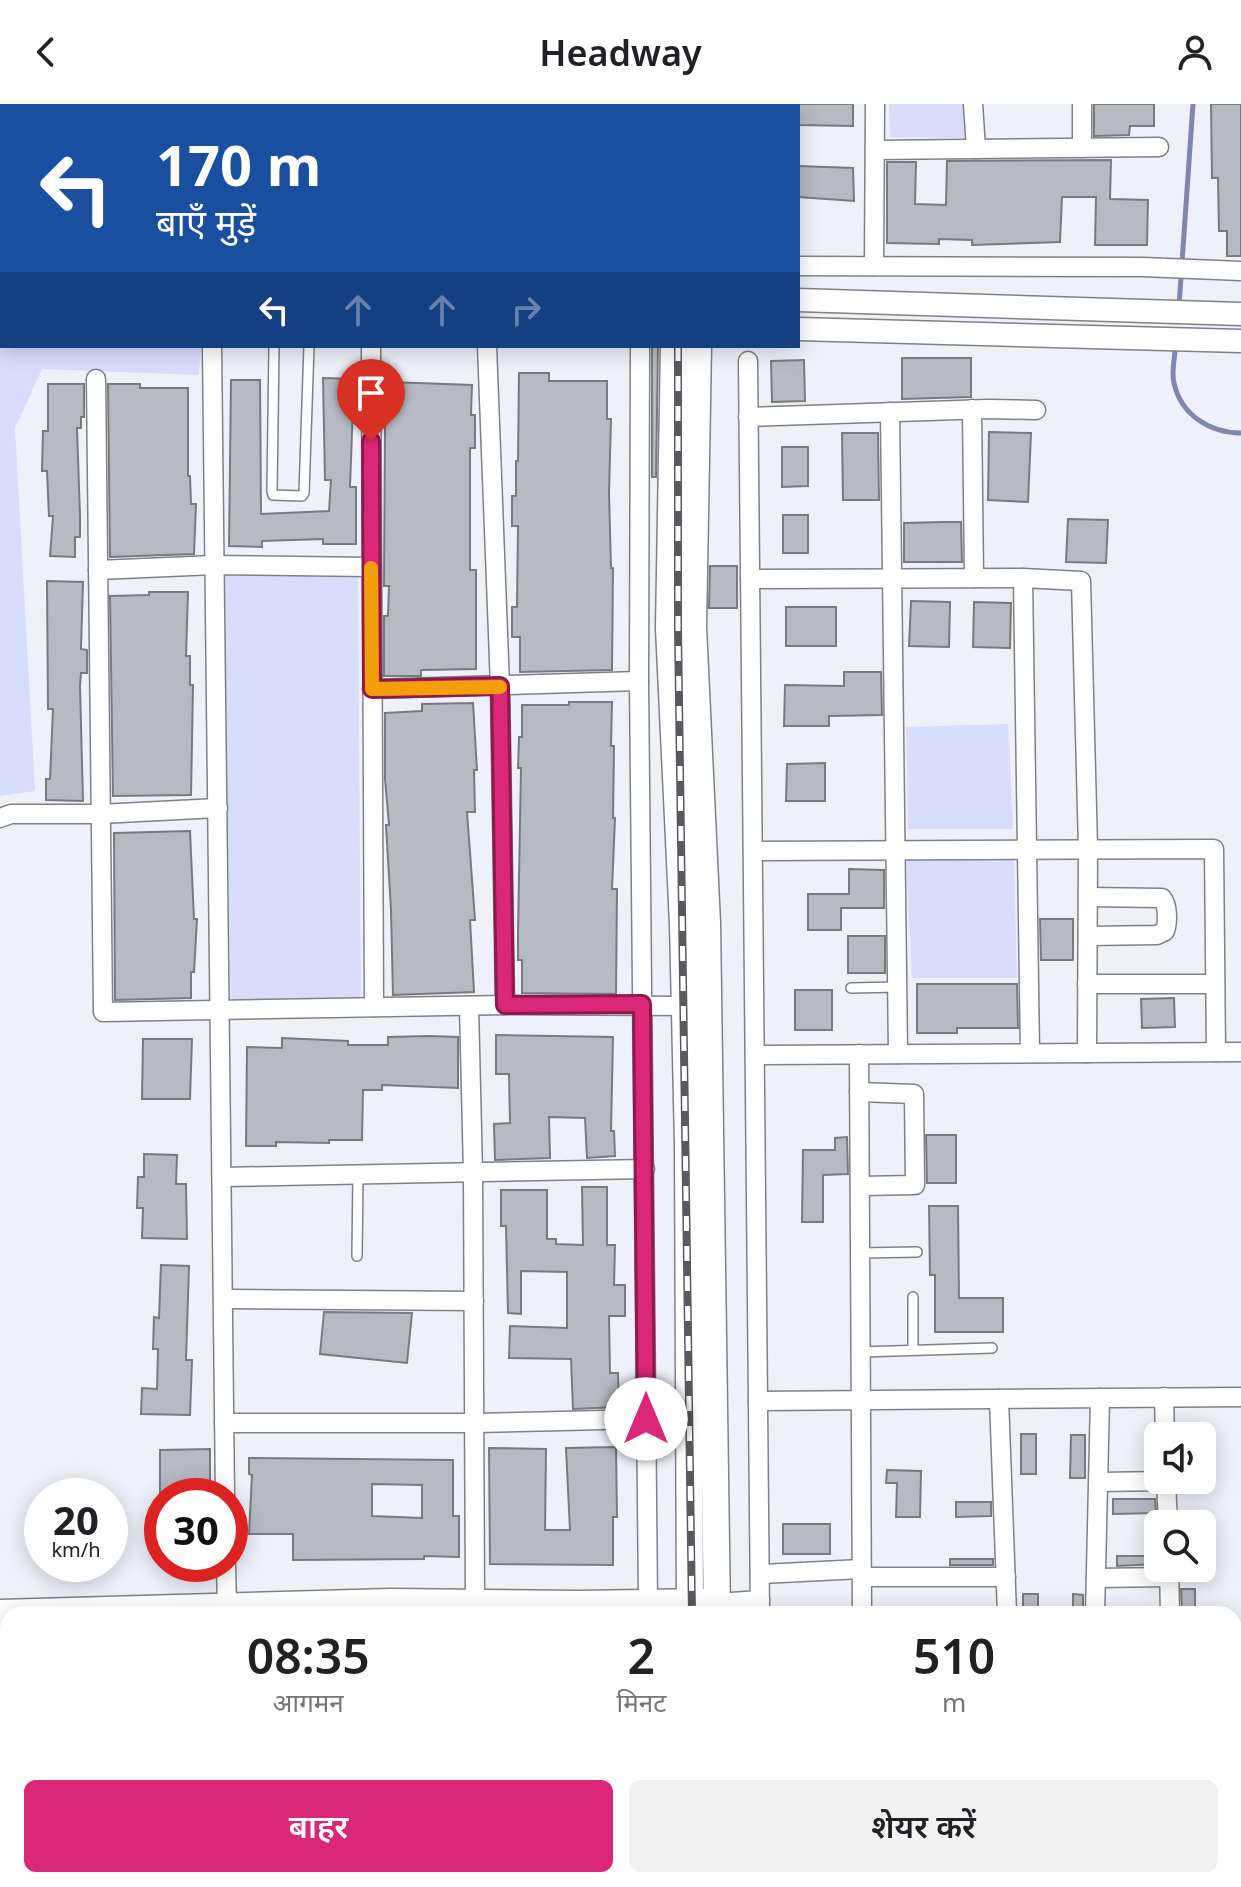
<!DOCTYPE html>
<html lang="hi">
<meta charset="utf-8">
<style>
body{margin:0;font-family:"Noto Sans","Noto Sans Devanagari",sans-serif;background:#f2f2f2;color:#202124;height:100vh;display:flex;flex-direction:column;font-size:30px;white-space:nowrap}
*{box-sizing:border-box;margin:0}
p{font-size:26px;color:#757577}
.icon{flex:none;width:44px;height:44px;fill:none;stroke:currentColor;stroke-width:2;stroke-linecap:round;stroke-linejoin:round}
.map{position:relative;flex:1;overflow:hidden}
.sheet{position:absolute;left:0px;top:1502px;width:1242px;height:282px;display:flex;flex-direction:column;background:#fff;border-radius:24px 24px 0 0;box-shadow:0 4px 20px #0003}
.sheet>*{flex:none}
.top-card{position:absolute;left:0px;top:0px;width:800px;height:244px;box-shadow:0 4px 20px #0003;background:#1a4fa0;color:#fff;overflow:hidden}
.tools{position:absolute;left:1144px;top:1318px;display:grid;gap:16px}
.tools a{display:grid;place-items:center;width:72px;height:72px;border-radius:12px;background:#fff;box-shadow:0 4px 20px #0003;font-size:40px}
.speed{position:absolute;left:24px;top:1374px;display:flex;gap:16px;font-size:40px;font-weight:700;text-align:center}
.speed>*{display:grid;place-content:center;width:104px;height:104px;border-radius:50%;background:#fff;box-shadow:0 4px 20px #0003;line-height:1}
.speed small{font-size:20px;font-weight:400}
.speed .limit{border:12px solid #d22;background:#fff;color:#111}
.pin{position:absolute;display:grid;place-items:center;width:68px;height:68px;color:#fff;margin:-82px -34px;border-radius:50% 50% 50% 0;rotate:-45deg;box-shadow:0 0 8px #0007}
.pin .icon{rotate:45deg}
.me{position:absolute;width:88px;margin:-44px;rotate:0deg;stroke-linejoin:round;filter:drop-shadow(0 0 6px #0008)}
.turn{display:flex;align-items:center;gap:28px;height:168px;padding:0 24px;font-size:36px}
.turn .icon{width:104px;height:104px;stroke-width:2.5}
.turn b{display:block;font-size:56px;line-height:68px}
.lanes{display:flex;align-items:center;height:76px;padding:0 24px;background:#0003;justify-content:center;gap:40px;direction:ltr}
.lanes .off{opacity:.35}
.eta{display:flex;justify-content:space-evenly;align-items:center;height:136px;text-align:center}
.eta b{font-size:48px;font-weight:600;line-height:56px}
.cta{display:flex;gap:16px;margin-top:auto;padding:16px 24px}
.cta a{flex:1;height:92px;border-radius:12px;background:#db2777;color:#fff;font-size:32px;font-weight:600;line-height:92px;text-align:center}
.cta a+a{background:#f2f2f2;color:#202124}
header{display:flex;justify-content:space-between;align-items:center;height:104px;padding:0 24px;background:#fff;font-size:36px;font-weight:600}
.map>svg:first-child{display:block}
.green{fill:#d6defc}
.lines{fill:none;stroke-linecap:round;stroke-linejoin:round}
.stream{stroke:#7e88af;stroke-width:5}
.building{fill:#b7bac3;stroke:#787a82;stroke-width:2;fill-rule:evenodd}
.service-casing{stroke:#7f8189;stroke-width:12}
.minor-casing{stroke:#7f8189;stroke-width:21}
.tertiary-casing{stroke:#7f8189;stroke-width:25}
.secondary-casing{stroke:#7f8189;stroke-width:29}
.service{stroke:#fff;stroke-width:9}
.minor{stroke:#fff;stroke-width:18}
.tertiary{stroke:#fff;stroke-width:22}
.secondary{stroke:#fff;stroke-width:26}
.rail-casing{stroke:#595a5f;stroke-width:8}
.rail{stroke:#fff;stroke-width:5;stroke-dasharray:15;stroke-linecap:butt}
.route-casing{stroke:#8e194d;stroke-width:20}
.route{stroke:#db2777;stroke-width:14}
.slow{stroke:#f59e0b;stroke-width:14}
</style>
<header><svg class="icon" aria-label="back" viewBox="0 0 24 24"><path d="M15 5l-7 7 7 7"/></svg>Headway<svg class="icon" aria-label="person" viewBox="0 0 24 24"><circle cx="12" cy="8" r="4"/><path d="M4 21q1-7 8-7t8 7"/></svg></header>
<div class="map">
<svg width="1241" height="1783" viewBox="0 0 1241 1783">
<rect width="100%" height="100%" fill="#eef1fa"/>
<g class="green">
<polygon points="0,0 125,0 2,2 2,242 201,242 199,271 42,265 15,324 35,687 0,692"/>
<polygon points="889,0 964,0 965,34 890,33"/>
<polygon points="222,468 358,468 361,907 231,909"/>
<polygon points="1008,620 1013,725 908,725 906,623"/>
<polygon points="1014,751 1017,874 912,874 906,754"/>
</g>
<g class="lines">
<g class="stream">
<polyline points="1179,202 1193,0"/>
<path d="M 1176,240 C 1175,251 1171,268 1174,279 C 1181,311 1210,329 1241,329"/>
</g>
</g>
<g class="building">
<polygon points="798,0 853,0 853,22 798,21"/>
<polygon points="1094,0 1154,0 1154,22 1130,22 1129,31 1094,32"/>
<polygon points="1211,0 1241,0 1241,152 1227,152 1227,127 1219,127 1218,74 1212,74"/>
<polygon points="1111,56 1110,95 1148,96 1147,141 1095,141 1096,93 1062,93 1060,138 972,141 972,136 939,135 939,140 887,139 887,58 916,58 915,100 946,101 947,57"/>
<polygon points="798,62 853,64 854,97 798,93"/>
<polygon points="652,242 658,242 656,373 652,373"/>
<polygon points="902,254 971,254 971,293 902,295"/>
<polygon points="804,256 805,297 772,298 771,257"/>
<polygon points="519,269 549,269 549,277 607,277 607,315 611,315 609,389 611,464 613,464 612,566 520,568 520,533 512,533 512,503 517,503 518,422 512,422 512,392 516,392 516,357 518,357"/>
<polygon points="323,274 354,275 350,383 356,383 356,440 323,440 323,435 262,437 262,443 229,442 231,276 260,276 261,410 329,407 331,376 325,376"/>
<polygon points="390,278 472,281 471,311 475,311 475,344 470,344 470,466 476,466 476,565 421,566 421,572 384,572 384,512 388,512 389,482 384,482 385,327 385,309 390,309"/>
<polygon points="48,280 84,280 84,313 81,313 81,324 77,324 80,412 80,433 75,433 75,453 50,452 53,412 49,412 47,367 42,367 43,327 48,327"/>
<polygon points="108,280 140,280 140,284 188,284 188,372 190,372 191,400 196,400 194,450 110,453"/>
<polygon points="989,328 1031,329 1028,398 988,396"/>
<polygon points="842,329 878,329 879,396 843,396"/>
<polygon points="782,343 808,343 808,382 782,383"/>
<rect x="783" y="411" width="25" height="38"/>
<polygon points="1068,415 1108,416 1106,459 1066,458"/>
<polygon points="944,418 961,418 962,458 904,458 904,419"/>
<polygon points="710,462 737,462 737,504 709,504"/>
<polygon points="47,477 83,478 81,545 87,546 87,569 81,569 80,582 83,697 46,696 46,675 50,675 53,605 48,605"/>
<polygon points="149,488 188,488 186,552 190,552 190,581 193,581 191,691 113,692 110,492 149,491"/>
<polygon points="911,497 950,498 949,543 909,542"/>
<polygon points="974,498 1011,499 1010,544 973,543"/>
<rect x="786" y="503" width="50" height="39"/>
<polygon points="844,568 881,568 882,611 829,612 829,622 784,622 785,581 844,582"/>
<polygon points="569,598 612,598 611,642 614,642 613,714 615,714 612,785 617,785 616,890 522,889 522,856 518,856 518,828 521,664 518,664 519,633 522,633 522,601 569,601"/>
<polygon points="473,599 477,666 474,666 475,708 467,708 475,816 470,816 474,888 393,891 391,806 386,721 389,721 385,675 385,609 422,607 422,600"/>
<polygon points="825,659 825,697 786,697 787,660"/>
<polygon points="190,727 194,815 197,815 194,868 191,868 191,894 115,896 114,729"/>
<polygon points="849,765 884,766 884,804 841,804 841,826 808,826 808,790 849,790"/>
<polygon points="1040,815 1073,815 1073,856 1041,856"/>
<rect x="848" y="832" width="37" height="37"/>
<polygon points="917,880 1017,880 1018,924 957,924 957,929 917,929"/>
<rect x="795" y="886" width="37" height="40"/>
<polygon points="1174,894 1175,923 1142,924 1141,895"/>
<polygon points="496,931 613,933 611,1027 614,1027 615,1052 587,1054 585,1014 549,1013 550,1054 495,1056 494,1020 510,1019 509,970 496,970"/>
<polygon points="430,932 458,933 458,984 382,981 382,986 363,986 362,1036 329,1036 329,1039 276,1038 276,1042 246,1042 247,943 282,944 282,934 348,937 348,941 388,941 388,933"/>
<polygon points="143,935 192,935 190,995 142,995"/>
<polygon points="926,1031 956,1031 956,1079 927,1079"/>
<polygon points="847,1033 848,1070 823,1071 823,1118 802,1118 803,1046 835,1046 835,1034"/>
<polygon points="144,1050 177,1051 176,1080 186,1080 187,1135 142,1134 143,1104 137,1104 138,1073 144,1073"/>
<polygon points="582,1083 607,1083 607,1141 615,1141 614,1181 625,1181 625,1212 609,1212 610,1269 618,1269 619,1303 573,1305 571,1255 509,1254 510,1222 567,1224 567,1168 521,1167 521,1210 508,1209 506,1122 501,1122 501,1086 547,1086 547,1135 556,1135 556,1140 583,1141"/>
<polygon points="929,1102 958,1102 959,1194 1003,1194 1003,1228 935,1228 935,1171 930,1171"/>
<polygon points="161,1161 189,1162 186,1256 192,1256 190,1311 141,1310 142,1284 157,1285 158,1245 153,1245 154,1213 159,1214"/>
<polygon points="324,1208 412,1209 407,1259 320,1250"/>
<rect x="1021" y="1330" width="15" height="40"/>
<polygon points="1071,1331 1085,1331 1085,1374 1070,1374"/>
<polygon points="616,1343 617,1413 613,1413 613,1461 490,1460 489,1344 546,1345 545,1426 570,1426 566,1344"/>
<polygon points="210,1345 210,1392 160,1392 160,1346"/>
<path d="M 249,1354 L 453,1356 L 453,1412 L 459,1412 L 459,1453 L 424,1452 L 424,1455 L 293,1456 L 293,1430 L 249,1430 L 252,1371 L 249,1370 ZM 372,1380 L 422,1381 L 422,1414 L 372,1412 Z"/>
<polygon points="887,1366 921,1367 920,1413 896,1413 897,1379 886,1379"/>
<polygon points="1113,1395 1155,1395 1156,1409 1113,1410"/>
<polygon points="956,1398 991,1398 991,1412 956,1413"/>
<rect x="783" y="1420" width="47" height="30"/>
<polygon points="1117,1452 1158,1452 1158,1460 1117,1462"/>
<rect x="950" y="1455" width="43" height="6"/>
<polygon points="1181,1485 1195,1485 1195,1510 1182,1510"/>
<rect x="1023" y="1490" width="15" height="20"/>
<polygon points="1073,1490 1083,1491 1083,1510 1073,1510"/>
</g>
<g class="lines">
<g class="service-casing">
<g id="service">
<polyline points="274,242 272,387 273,391 302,392 304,389 309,242"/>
<polyline points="851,884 898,883"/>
<polyline points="860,1149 917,1148"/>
<polyline points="357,1152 358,1071"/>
<polyline points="913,1193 913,1246"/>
<polyline points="860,1248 992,1244"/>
<polyline points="1234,1743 1241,1742"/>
<polyline points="1083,1783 1105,1776"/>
</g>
</g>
<g class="minor-casing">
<g id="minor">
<polyline points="210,0 210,2"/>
<polyline points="366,0 366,2"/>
<polyline points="477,0 477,2"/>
<polyline points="634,0 634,2"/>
<polyline points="735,0 735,2"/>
<polyline points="973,0 976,45"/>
<polyline points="1082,0 1082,44"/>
<polyline points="875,46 1159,43"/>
<polyline points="798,162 1143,163 1241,167"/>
<polyline points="874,162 875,0"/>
<polyline points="212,242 225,1392"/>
<polyline points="371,242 374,903"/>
<polyline points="487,242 500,582 505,901"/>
<polyline points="640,242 639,577 648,1498"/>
<polyline points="748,257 760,1510"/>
<polyline points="96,275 103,908 505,901 685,902"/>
<polyline points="972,305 974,474"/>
<polyline points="890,308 898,950"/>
<polyline points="748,313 988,305 1036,306"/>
<polyline points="98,466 215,461 371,463"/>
<polyline points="1023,474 1030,949"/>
<polyline points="750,475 1023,474 1081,477 1088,744 1087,949"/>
<polyline points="372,585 639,577"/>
<polyline points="0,714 11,710 100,710 218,704"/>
<polyline points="753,747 1214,745 1216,948"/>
<path d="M 1088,832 L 1157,831 L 1165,827 C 1168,818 1168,801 1162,794 L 1088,793"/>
<polyline points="1087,880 1215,880"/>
<polyline points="469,902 473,1069 475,1499"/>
<polyline points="859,950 862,1510"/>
<polyline points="755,951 1241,948"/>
<polyline points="859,988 914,990 915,1081 860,1082"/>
<polyline points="223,1073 645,1065"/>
<polyline points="224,1195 474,1197"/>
<polyline points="1164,1293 1165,1332"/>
<polyline points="999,1295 1007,1510"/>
<polyline points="758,1297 1241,1293"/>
<polyline points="224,1319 475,1319 646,1315"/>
<polyline points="1166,1376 1168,1420"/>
<polyline points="1099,1378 1166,1377"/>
<polyline points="226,1460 227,1504"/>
<polyline points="1169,1464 1170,1510"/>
<polyline points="760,1470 861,1465"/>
<polyline points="862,1473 1006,1473"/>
<polyline points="1096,1474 1169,1473"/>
<polyline points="717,1499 760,1496"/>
<polyline points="1095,1510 1100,1294"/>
<polyline points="1234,1568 1241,1568"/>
<polyline points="0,1590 3,1509"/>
<polyline points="0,1643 8,1643"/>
<polyline points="763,1776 763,1783"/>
<polyline points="863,1776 863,1783"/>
<polyline points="256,1783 257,1776"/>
<polyline points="389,1783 389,1776"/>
<polyline points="796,1783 797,1776"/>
</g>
</g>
<g class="tertiary-casing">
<g id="tertiary">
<polyline points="798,196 1241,210"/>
<polyline points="798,225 1241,237"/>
</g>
</g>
<g class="secondary-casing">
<g id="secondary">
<polyline points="674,0 674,2"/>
<polyline points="698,0 698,2"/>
<polyline points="674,242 669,524 683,820 688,1040 690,1510"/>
<polyline points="698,242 693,523 707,819 717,1510"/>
<polyline points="0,1509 390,1498 578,1500 708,1498"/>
<polyline points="690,1776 690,1783"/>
<polyline points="717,1783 717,1776"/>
</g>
</g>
<use href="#service" class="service"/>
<use href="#minor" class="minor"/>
<use href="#tertiary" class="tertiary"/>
<use href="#secondary" class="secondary"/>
<g class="rail-casing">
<g id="rail">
<polyline points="677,0 678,2"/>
<polyline points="678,242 678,525 692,1510"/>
<polyline points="696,1776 696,1783"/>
</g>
</g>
<use href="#rail" class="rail"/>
</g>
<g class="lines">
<g class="route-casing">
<polyline id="route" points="371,337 372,585 500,582 505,901 642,900 646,1315"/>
</g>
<use href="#route" class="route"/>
<polyline class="slow" points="371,464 372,585 500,583"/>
</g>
</svg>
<div class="tools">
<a><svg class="icon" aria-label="sound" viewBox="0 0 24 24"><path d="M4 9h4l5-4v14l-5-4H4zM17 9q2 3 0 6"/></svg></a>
<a><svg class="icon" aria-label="search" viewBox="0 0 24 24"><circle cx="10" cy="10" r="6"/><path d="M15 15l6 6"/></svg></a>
</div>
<div class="speed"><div>20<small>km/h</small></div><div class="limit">30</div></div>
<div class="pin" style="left:371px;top:337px;background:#d93025"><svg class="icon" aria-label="arrive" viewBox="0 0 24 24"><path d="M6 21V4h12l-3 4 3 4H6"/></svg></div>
<svg class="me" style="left:646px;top:1315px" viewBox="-20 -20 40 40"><circle r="19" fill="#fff"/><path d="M0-13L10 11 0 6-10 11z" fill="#db2777"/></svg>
<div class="top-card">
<div class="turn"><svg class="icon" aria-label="left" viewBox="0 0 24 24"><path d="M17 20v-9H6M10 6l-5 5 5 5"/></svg><div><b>170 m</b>बाएँ मुड़ें</div></div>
<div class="lanes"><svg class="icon" aria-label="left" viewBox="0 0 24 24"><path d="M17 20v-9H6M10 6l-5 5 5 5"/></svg><svg class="icon off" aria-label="ahead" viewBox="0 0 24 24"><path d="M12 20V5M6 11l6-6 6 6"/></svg><svg class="icon off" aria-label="ahead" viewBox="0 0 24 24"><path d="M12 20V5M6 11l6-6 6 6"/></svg><svg class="icon off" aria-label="right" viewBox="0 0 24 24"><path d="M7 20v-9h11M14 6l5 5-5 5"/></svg></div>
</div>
<section class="sheet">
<div class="eta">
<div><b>08:35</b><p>आगमन</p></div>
<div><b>2</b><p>मिनट</p></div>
<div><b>510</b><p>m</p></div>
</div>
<div class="cta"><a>बाहर</a><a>शेयर करें</a></div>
</section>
</div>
